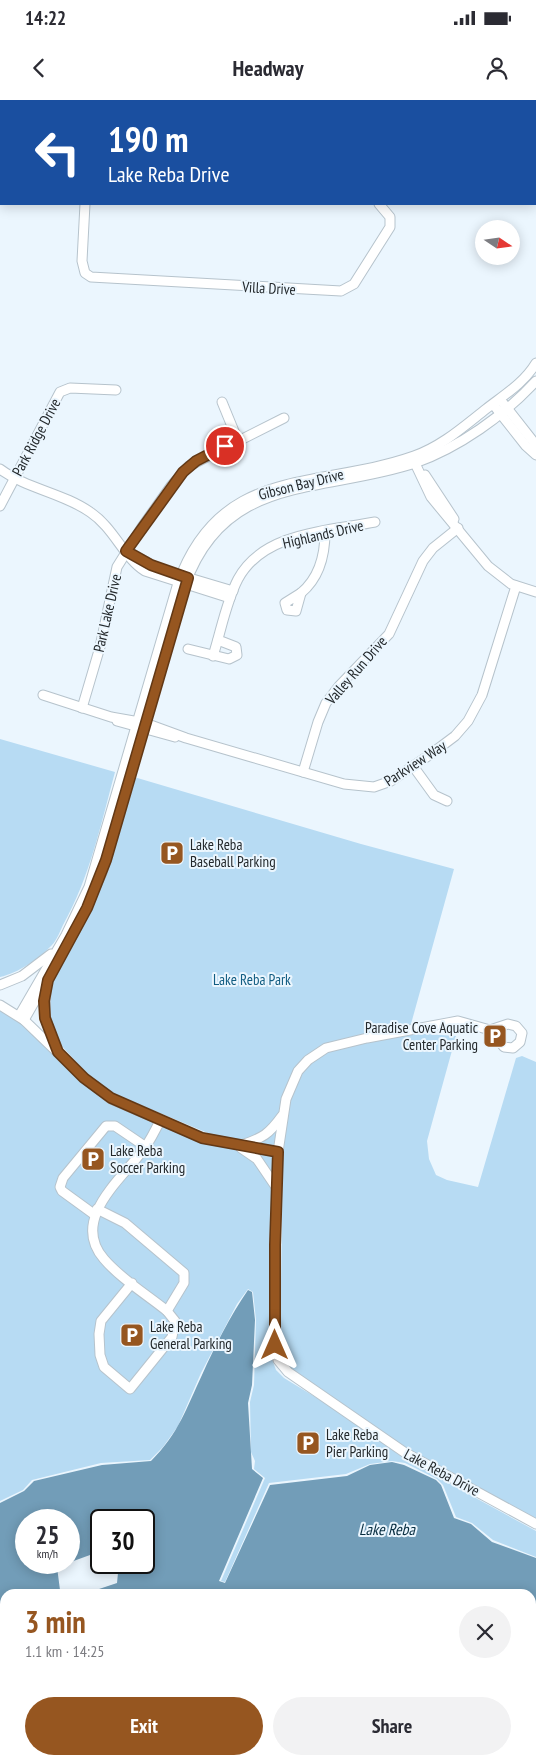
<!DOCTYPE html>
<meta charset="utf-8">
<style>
body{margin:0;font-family:"PT Sans Narrow",sans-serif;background:#f2f2f3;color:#2b2b33;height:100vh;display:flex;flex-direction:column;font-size:19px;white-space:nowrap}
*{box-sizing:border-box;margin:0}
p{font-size:16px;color:#7c7c81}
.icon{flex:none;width:28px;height:28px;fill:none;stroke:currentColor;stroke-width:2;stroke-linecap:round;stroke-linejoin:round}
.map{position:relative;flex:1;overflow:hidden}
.sheet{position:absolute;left:0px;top:1489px;width:536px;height:176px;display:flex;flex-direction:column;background:#fff;border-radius:15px 15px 0 0;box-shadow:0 2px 12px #0003}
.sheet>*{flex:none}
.guide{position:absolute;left:0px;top:0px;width:536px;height:105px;box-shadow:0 2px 12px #0003;background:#1a4fa0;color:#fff;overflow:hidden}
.needle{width:32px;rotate:103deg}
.fabs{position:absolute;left:475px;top:120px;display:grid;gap:10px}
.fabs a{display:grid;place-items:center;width:45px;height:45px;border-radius:50%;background:#fff;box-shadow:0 2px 12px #0003;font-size:25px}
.speed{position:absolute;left:15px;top:1409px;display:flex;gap:10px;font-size:25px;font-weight:700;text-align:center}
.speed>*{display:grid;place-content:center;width:65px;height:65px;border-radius:50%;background:#fff;box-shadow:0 2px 12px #0003;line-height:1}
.speed small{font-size:12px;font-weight:400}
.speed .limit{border:2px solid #111;border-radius:8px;background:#fff;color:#111}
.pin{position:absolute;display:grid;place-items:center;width:42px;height:42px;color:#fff;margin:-21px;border:2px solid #fff;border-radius:50%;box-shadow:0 1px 5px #0007}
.me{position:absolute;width:55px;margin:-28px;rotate:0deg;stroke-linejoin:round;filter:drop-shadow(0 0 4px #0008)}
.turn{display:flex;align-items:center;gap:18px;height:105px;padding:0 25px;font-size:22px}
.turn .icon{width:65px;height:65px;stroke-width:2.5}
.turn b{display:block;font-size:35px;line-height:42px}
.round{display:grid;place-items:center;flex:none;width:52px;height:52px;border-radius:26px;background:#f2f2f3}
.head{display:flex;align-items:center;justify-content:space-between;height:85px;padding:0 25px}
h1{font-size:30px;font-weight:600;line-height:38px;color:#965620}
.primary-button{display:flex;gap:10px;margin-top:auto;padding:10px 25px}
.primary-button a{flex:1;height:58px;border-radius:30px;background:#965620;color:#fff;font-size:20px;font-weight:600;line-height:58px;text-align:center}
.primary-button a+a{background:#f2f2f3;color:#2b2b33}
.status{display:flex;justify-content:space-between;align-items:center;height:35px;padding:0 25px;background:#fff;direction:ltr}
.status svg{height:14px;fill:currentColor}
header{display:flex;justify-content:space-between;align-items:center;height:65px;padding:0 25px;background:#fff;font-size:22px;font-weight:600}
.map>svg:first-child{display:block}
.green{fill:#b7dbf3}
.water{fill:#729db8;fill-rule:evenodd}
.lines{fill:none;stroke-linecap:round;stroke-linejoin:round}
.minor-casing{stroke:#b6c3cc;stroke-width:11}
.minor{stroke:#fff;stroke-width:9}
.route-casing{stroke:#623815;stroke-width:12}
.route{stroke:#965620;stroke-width:9}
.labels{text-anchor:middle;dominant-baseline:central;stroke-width:4;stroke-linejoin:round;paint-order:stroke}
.street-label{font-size:15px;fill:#23282b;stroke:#ebf6fe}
.poi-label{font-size:15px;fill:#23282b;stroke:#ebf6fe;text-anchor:start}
.park-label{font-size:15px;fill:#125d82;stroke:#ebf6fe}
.water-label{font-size:16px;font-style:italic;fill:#082e41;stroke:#ebf6fe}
</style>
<div class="status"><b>14:22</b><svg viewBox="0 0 49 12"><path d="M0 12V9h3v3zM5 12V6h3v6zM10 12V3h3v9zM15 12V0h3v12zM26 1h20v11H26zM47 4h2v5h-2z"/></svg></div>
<header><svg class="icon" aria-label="back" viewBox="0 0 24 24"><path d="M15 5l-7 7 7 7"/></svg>Headway<svg class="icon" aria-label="person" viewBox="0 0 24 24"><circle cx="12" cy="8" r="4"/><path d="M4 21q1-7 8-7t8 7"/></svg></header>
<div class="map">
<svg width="536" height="1664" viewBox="0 0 536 1664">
<rect width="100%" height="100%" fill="#ebf6fe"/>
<g class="green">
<path d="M 0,639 L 115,672 C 101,724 90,777 63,825 C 60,831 57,840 52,845 C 39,859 18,873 0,877 Z"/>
<polygon points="134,677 361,744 454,769 411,924 411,933 456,936 427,1041 429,1059 436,1075 447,1080 478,1087 516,958 522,956 536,962 536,1419 410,1351 288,1268 282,1260 280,1249 283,1048 215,1036 114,994 92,979 59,943 48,914 50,888 96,798"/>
<polygon points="0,910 18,921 90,989 106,1001 199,1041 273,1056 270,1254 276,1270 284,1278 330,1306 408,1361 536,1431 536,1457 493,1440 472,1423 456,1417 443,1385 437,1379 405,1363 392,1361 370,1364 346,1374 269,1383 225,1482 221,1481 265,1378 254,1369 255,1361 251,1352 250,1302 254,1285 256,1220 253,1192 248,1189 237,1204 201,1273 178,1326 163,1347 150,1360 101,1363 32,1380 23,1390 0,1401"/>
<polygon points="536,1561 536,1652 531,1649 531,1570"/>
<polygon points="5,1596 5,1660 531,1660 531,1651 536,1654 536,1664 0,1664 0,1598"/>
</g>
<path class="water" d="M 248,1190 L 252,1192 L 255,1220 L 252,1285 L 248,1303 L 252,1369 L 263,1378 L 219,1481 L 225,1483 L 270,1385 L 347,1376 L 370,1365 L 392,1362 L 404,1365 L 436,1380 L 441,1385 L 454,1418 L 471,1424 L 492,1442 L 536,1458 L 536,1557 L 531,1566 L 531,1494 L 5,1494 L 5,1594 L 0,1595 L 0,1403 L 24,1391 L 34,1381 L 102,1365 L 151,1361 C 179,1333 186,1309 202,1275 C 215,1246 230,1216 248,1190 ZM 26,1420 L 69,1420 L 69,1462 L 26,1462 ZM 101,1420 L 144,1420 L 144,1462 L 119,1463 L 117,1483 L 90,1492 L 78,1489 L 67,1494 L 60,1490 L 57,1467 L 101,1451 Z"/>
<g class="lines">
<g class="minor-casing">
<g id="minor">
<polyline points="299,0 301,1"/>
<polyline points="485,0 486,1"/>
<polyline points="91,1 91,0"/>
<polyline points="390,1 391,0"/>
<polyline points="535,44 536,45"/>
<polyline points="85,104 82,161 85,173 91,177 341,191 354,184 390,127 390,117 379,104"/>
<polyline points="222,302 238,341"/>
<polyline points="503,303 536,345"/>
<polyline points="496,308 526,346 536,355"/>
<polyline points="413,359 431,397 488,466 511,484 536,492"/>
<path d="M 0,369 C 27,389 63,393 90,412 C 114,428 124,458 145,471 L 230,498"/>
<polyline points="425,375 454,419"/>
<polyline points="0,406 60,292 70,288 116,290"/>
<polyline points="129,452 159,469 233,491"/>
<path d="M 301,493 C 319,478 325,455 325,432"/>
<polygon points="301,493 296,511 287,510 285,503"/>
<polyline points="188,549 229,559 237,555 236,547 218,540"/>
<path d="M 213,556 C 221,531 226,502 238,479 C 263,432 329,431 375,422"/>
<polyline points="43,595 111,617 145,623 186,638 344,684 374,687 391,681 431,654 455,636 468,621 482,595 516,486"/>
<polyline points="82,608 100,547 117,467 142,427 171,386 189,366 284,318"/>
<polyline points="117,621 175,637"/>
<polyline points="413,666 434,695 447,701"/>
<polyline points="303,672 318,622 326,603 339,586 389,534 423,461 433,448 458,428"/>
<polyline points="0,885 22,876 51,854"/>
<polyline points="46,888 45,918 55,945"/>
<polyline points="0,905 24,920 84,978 111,999 202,1038 278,1052"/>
<path d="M 19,916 L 66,835 L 89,787 L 178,483 C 221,364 317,390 414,356 C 442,346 463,327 486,309 C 504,295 524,283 536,263"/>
<path d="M 24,920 L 76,829 L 102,773 L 185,485 C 225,373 321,394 415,363 C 458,348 505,315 536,281"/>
<polygon points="508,924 516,926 522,933 520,942 513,948 504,947 490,930"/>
<polyline points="490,930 458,921 367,938 326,948 308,960 298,971 286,999 278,1052 275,1145 275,1245 278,1260 288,1272 404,1352 536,1424"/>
<path d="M 241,1045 C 263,1038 269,1034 282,1016"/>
<polyline points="241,1048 257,1059 276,1087"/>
<polyline points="97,1109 125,1123 184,1173 184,1183 167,1211"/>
<polyline points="95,1115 62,1091 60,1087 63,1078 106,1026 115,1026 146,1047"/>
<path d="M 132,1183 L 101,1221 L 99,1234 L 100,1255 L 104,1267 L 130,1289 L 172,1237 L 175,1221 L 167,1211 C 146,1194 121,1179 104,1159 C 71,1121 118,1082 140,1054 C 149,1044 154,1032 160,1021"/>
</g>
</g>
<use href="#minor" class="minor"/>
</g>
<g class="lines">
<g class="route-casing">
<polyline id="route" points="225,346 196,361 183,372 126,451 151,465 188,478 106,760 87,808 48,880 44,901 45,918 58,952 84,978 111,998 202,1038 278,1052 275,1145 275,1245"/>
</g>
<use href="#route" class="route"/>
</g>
<defs>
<g id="parking-square" transform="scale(1.25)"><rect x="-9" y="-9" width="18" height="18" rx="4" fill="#965620" stroke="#ebf6fe"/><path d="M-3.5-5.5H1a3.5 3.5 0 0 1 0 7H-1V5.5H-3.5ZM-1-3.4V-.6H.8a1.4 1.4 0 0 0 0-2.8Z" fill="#fff"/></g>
</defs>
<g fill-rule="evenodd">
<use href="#parking-square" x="172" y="753"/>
<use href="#parking-square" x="495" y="936"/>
<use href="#parking-square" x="93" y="1059"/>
<use href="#parking-square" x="132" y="1235"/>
<use href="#parking-square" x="308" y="1343"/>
</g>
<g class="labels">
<g class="street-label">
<text transform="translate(269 188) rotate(3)">Villa Drive</text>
<text transform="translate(36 337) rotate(-62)">Park Ridge Drive</text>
<text transform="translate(301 384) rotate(-14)">Gibson Bay Drive</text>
<text transform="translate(323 434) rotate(-13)">Highlands Drive</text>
<text transform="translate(107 513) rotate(-77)">Park Lake Drive</text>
<text transform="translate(356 570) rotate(-49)">Valley Run Drive</text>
<text transform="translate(415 663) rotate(-33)">Parkview Way</text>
<text transform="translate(442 1372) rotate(28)">Lake Reba Drive</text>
</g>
<g class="poi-label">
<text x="190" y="744">Lake Reba<tspan x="190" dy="17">Baseball Parking</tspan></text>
<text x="478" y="927" text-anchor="end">Paradise Cove Aquatic<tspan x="478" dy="17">Center Parking</tspan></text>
<text x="110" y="1050">Lake Reba<tspan x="110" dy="17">Soccer Parking</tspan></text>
<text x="150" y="1226">Lake Reba<tspan x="150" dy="17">General Parking</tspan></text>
<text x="326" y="1334">Lake Reba<tspan x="326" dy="17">Pier Parking</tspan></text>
</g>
<g class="park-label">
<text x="252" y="879">Lake Reba Park</text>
</g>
<g class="water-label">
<text x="387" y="1429">Lake Reba</text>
</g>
</g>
</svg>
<div class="fabs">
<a><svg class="needle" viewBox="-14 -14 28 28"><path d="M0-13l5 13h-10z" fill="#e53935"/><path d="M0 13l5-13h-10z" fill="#7c7c81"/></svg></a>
</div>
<div class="speed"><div>25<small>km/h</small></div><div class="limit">30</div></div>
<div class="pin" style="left:225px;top:346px;background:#d93025"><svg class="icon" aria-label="arrive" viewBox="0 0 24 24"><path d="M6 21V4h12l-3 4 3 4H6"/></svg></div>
<svg class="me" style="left:275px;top:1245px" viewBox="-20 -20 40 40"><path d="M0-17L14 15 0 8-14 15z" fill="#965620" stroke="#fff" stroke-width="4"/></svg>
<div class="guide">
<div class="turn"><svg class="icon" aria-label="left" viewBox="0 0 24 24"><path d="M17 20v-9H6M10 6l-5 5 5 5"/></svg><div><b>190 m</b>Lake Reba Drive</div></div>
</div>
<section class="sheet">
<div class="head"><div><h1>3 min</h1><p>1.1 km · 14:25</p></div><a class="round"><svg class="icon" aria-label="close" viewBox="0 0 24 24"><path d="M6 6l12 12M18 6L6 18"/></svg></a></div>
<div class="primary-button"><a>Exit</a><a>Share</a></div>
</section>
</div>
